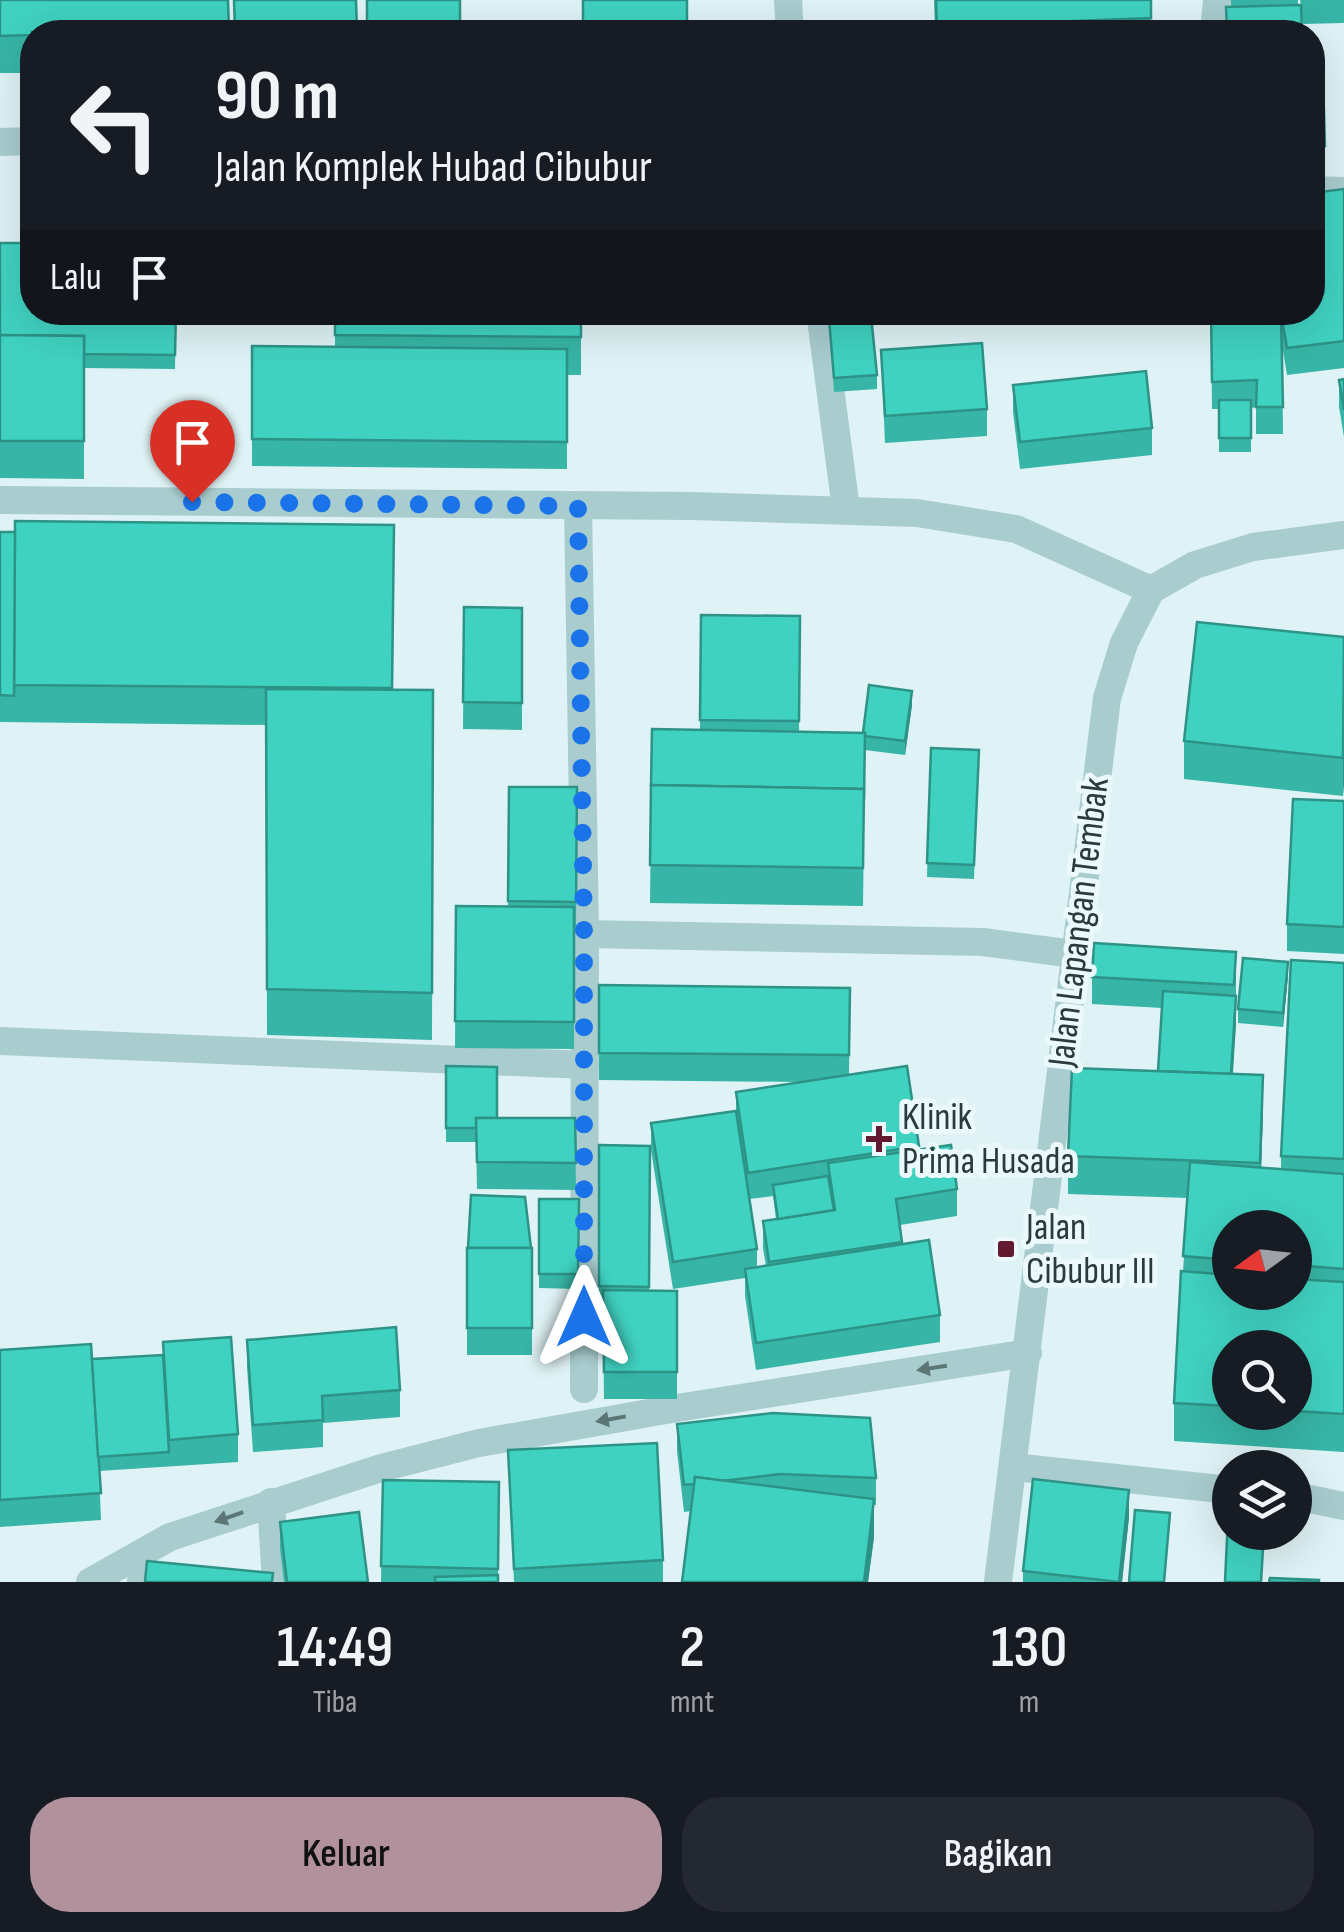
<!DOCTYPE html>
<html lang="id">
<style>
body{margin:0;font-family:"Sofia Sans Condensed",sans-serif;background:#242831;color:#f1f3f6;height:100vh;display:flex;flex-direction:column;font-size:38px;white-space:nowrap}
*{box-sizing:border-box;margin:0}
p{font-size:32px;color:#9ea1a6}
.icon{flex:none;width:55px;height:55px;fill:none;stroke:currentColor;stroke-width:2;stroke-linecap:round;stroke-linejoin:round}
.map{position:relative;height:1582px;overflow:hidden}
.side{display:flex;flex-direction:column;background:#171b24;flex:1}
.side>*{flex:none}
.banner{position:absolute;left:20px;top:20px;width:1305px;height:305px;border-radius:40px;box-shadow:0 10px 40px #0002;background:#171b24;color:#f1f3f6;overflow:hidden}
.needle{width:65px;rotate:255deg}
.buttons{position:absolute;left:1212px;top:1210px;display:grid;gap:20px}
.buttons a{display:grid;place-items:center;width:100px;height:100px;border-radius:50%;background:#171b24;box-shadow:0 10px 40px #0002;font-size:50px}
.pin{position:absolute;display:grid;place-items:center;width:85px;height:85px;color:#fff;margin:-102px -42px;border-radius:50% 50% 50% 0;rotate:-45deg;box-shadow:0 0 10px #0007}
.pin .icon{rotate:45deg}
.me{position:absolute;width:110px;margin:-55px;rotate:0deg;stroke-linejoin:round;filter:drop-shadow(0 0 8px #0008)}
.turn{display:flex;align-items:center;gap:35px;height:210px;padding:0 30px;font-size:45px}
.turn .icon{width:130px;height:130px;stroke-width:2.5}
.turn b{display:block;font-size:70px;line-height:85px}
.then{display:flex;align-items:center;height:95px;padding:0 30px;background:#0003;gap:20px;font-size:38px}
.eta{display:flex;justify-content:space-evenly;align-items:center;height:170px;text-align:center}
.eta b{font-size:60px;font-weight:600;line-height:70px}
.button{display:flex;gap:20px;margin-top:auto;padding:20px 30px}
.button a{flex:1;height:115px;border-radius:40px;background:#b1919c;color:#111;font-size:40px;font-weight:600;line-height:115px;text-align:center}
.button a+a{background:#242831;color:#f1f3f6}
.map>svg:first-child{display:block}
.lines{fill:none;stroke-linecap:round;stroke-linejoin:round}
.service{stroke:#a9cccf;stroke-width:28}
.minor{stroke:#a9cccf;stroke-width:28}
.tertiary{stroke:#a9cccf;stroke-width:28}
.wall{fill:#37b5a6;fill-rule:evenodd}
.shaded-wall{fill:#2d9387}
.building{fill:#40d2c1;stroke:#2d9387;stroke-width:2.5}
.oneway{fill:#5c7676}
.route{stroke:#1a73e8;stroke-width:18;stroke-dasharray:0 32.4}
.poi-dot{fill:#63192f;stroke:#ecf9fc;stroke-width:4}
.labels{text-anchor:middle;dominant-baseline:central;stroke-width:10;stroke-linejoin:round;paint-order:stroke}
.street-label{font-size:38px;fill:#293c3b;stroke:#ecf9fc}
.poi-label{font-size:38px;fill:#293c3b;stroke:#ecf9fc;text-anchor:start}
</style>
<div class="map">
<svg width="1344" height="1582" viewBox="0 0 1344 1582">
<rect width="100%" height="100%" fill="#dff2f5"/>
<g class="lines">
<polyline class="service" points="585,934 983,942 1074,954"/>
<g class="minor">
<polyline points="788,0 790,32"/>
<polyline points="1214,32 1217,0"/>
<polyline points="0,142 32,141"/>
<polyline points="1312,190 1344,191"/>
<polyline points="820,312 846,509"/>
<polyline points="0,500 691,506 917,513 1016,529 1151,590"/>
<polyline points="578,505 585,934 584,1389"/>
<polyline points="0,1041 585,1065"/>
<polyline points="1014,1467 1230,1490"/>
<polyline points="1295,1496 1344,1506"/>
<polyline points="271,1502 276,1582"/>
<polyline points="141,1582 144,1552"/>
</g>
<g class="tertiary">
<polyline points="90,1582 170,1537 381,1468 479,1443 683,1407 1028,1353"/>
<polyline points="998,1582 1107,698 1124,643 1151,590 1195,565 1253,547 1344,535"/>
</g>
</g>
<g class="wall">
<polygon points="0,0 32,32 32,73 0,73"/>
<polygon points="366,0 460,0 460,32 367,32"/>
<polygon points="934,0 1151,0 1151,32 935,32"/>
<polygon points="1231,0 1298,0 1298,5 1301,5 1300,0 1344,0 1344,23 1302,24 1302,32 1226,32 1226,7 1231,7"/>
<polygon points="1312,77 1325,146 1325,173 1312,173"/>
<polygon points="1344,189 1344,368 1287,375 1282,345 1283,434 1256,434 1256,407 1251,408 1251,452 1219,452 1219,409 1212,409 1211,312 1312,312"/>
<polygon points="0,243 176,312 175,369 84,368 84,479 0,478"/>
<polygon points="335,312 581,312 581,375 567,375 567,469 252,466 252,346 335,347"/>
<polygon points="829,319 877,375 877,389 834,392"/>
<polygon points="881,350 987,409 987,436 885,443"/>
<polygon points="1344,379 1344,437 1339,407 1339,380"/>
<polygon points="1013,385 1152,428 1152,455 1020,469 1013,412"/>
<polygon points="394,525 393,690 433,690 432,1040 267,1035 266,725 0,722 0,532"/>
<polygon points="464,607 522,608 522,730 463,729"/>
<polygon points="701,615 800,616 799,732 863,733 912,705 905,755 865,750 863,906 650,903 652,729 700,730"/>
<polygon points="1344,637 1343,796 1184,779 1184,741"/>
<polygon points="931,748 979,750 974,879 927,877"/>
<polygon points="509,787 577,787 576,929 574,929 574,1049 455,1048 456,906 508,906"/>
<polygon points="1344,801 1344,954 1287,951 1287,924"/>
<path d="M 1236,952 L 1236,1023 L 1233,1074 L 1263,1113 L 1261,1168 L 1281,1169 L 1281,1156 L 1344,963 L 1344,1452 L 1174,1441 L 1174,1403 L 1188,1198 L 1068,1194 L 1068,1156 L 1158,1071 L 1162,1008 L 1092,1004 L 1092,977 ZM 1230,1228 L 1295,1228 L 1295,1292 L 1230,1292 ZM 1230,1348 L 1295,1348 L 1295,1412 L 1230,1412 Z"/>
<polygon points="1288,976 1283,1027 1238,1023 1238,1009"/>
<path d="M 599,985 L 850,988 L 849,1075 L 919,1146 L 919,1150 L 957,1189 L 957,1216 L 900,1225 L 902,1244 L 940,1315 L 940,1342 L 756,1370 L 745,1296 L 745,1278 L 673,1289 L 651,1150 L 651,1123 L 736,1112 L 736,1092 L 801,1082 L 599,1080 ZM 773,1196 L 776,1219 L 763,1221 L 763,1248 L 766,1266 L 757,1267 L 757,1249 L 749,1199 Z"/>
<polygon points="446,1066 497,1118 575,1118 576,1190 477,1189 476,1142 446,1142"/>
<polygon points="599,1145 650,1146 649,1291 677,1291 677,1399 604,1399 603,1313 599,1313"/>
<polygon points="539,1199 579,1199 578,1289 539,1288"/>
<rect x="467" y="1248" width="65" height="107"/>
<polygon points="247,1340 400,1390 400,1417 323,1423 323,1447 253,1452 247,1367"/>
<polygon points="163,1342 238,1434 238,1462 99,1471 101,1520 0,1527 0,1350 92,1359 163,1355"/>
<polygon points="677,1424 876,1478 876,1505 874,1505 874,1537 868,1582 682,1582 691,1511 684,1512 677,1451"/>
<polygon points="508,1450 663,1560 663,1582 514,1582"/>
<polygon points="383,1480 499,1482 498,1582 381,1582"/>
<polygon points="1129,1517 1122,1582 1023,1582 1023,1571"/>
<polygon points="280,1522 368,1582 284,1582 280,1549"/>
</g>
<g class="shaded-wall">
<polygon points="912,691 912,705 905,755 905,741"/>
<polygon points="1344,748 1344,785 1343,796 1343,758"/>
<polygon points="1288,962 1288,976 1283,1027 1283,1013"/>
<polygon points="1236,996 1236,1023 1230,1110 1230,1083"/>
<polygon points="1263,1075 1263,1113 1260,1201 1260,1163"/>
<polygon points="1129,1490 1129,1517 1122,1582 1119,1582"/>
<polygon points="874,1499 874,1537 868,1582 864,1582"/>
</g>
<g class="building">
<polygon points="0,0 228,0 229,32 32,32 32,35 0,36"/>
<polygon points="234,0 356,0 357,32 235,32"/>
<polygon points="367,0 460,0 460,22 367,23"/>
<rect x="583" y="0" width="104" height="32"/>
<polygon points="936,0 1151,0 1151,18 1024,23 1024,32 937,32"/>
<polygon points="1301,5 1302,32 1227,32 1226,7"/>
<polygon points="1312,77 1323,77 1325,146 1312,146"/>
<polygon points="1344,189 1344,341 1287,348 1281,314 1283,407 1256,407 1257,380 1212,382 1211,312 1312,312 1312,193"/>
<polygon points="0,243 32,243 32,312 176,312 175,355 84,354 84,336 0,335"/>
<polygon points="335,312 581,312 581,337 335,335"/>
<polygon points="871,315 877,375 834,378 829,319"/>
<polygon points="0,335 84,336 84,441 0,441"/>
<polygon points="982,343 987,409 885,416 881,350"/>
<polygon points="252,346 567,349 567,442 252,439"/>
<polygon points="1146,371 1152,428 1020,442 1013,385"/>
<polygon points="1344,379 1344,410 1339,380"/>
<rect x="1219" y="400" width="32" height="38"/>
<polygon points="15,521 394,525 392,688 14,685"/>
<polygon points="0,532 15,532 14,696 0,695"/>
<polygon points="464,607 522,608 522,703 463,702"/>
<polygon points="701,615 800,616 799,721 700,720"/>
<polygon points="1197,622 1344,637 1343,758 1184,741"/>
<polygon points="869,685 912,691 905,741 865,736 865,733 863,733"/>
<polygon points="266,689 433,690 432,993 267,989"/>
<polygon points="652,729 865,733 864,799 864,789 651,785"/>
<polygon points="931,748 979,750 974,865 927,863"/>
<polygon points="651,785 864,789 863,868 650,865"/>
<polygon points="509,787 577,787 576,902 508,901"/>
<polygon points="1293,799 1344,801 1344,927 1287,924"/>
<polygon points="456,906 574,907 574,1022 455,1021"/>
<polygon points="1094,943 1236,952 1234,985 1092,977"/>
<polygon points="1243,958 1288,962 1283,1013 1238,1009"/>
<polygon points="1291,960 1344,963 1344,1159 1281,1156"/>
<polygon points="599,985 850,988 849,1055 599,1053"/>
<polygon points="1163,991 1236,996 1231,1074 1158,1071"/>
<polygon points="446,1066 497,1067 497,1118 476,1118 477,1128 446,1128"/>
<polygon points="907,1066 919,1146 748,1173 736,1092"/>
<polygon points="1072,1068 1263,1075 1260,1163 1068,1156"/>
<polygon points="736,1111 757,1249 673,1262 651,1123"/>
<polygon points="476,1118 575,1118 576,1163 477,1162"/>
<polygon points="599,1145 650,1146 649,1287 599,1286"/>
<polygon points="951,1145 957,1189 896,1199 902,1242 769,1262 763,1221 835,1210 828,1163"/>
<polygon points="1190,1162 1344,1174 1344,1269 1295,1265 1295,1228 1230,1228 1230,1260 1183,1256"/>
<polygon points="828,1176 834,1210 778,1219 773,1185"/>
<polygon points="471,1195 525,1197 531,1248 468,1248"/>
<polygon points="539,1199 579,1199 578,1274 539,1274"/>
<polygon points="929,1240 940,1315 756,1343 745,1269"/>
<rect x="467" y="1248" width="65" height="80"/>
<polygon points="1181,1271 1230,1275 1230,1292 1295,1292 1295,1279 1344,1282 1344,1414 1295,1411 1295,1348 1230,1348 1230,1406 1174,1403"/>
<polygon points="603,1290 677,1291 677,1372 604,1372"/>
<polygon points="396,1327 400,1390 322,1396 323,1420 253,1425 247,1340"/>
<polygon points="231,1337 238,1434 169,1440 163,1342"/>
<polygon points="91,1344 101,1493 0,1500 0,1350"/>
<polygon points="163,1355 169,1452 98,1457 92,1359"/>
<polygon points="773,1413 870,1418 876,1478 780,1474 722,1481 695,1477 694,1484 684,1485 677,1424"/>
<polygon points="657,1443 663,1560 514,1569 508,1450"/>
<polygon points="695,1477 874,1499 864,1582 682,1582"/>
<polygon points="1033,1479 1129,1490 1119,1582 1023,1571"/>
<polygon points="383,1480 499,1482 498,1569 381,1566"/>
<polygon points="1135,1510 1170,1513 1164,1582 1129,1582"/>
<polygon points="359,1512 368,1582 287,1582 280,1522"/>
<polygon points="1228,1517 1230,1517 1230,1532 1264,1532 1261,1582 1225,1582"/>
<polygon points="147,1561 273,1573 272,1582 145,1582"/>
<polygon points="498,1575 498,1582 435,1582 435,1577"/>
<polygon points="1270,1578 1319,1580 1319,1582 1269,1582"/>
</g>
<defs><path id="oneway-solid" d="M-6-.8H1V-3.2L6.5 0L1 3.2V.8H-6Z" transform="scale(2.5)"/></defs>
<g class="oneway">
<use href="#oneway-solid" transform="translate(932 1368) rotate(171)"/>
<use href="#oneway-solid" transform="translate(611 1419) rotate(170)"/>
<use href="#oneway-solid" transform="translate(229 1517) rotate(161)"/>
</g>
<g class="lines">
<polyline class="route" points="192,502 578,506 584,934 584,1317"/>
</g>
<g class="poi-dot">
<path d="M874 1124h10v10h10v10h-10v10h-10v-10h-10v-10h10z"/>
<rect x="996" y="1239" width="20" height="20" rx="5"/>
</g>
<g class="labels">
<g class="street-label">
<text transform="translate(1079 922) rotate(-83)">Jalan Lapangan Tembak</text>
</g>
<g class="poi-label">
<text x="902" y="1117">Klinik<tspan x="902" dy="44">Prima Husada</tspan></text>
<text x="1026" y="1227">Jalan<tspan x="1026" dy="44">Cibubur III</tspan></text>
</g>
</g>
</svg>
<div class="buttons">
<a><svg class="needle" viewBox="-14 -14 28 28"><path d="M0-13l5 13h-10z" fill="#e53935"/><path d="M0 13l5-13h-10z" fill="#9ea1a6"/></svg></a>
<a><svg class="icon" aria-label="search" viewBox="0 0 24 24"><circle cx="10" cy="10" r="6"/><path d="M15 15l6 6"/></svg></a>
<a><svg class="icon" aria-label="layers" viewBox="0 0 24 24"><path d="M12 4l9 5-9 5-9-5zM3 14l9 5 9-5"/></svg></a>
</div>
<div class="pin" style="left:192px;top:502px;background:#d93025"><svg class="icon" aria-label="arrive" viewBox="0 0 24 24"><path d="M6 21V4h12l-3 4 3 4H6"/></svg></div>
<svg class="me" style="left:584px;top:1317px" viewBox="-20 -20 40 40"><path d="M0-17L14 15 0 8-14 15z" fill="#1a73e8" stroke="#fff" stroke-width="4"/></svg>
<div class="banner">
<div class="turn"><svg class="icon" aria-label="left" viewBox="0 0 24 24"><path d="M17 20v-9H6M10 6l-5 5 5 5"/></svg><div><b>90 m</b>Jalan Komplek Hubad Cibubur</div></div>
<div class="then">Lalu<svg class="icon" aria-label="arrive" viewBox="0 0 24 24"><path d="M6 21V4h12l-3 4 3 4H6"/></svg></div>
</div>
</div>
<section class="side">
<div class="eta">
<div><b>14:49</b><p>Tiba</p></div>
<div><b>2</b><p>mnt</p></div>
<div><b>130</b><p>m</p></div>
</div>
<div class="button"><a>Keluar</a><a>Bagikan</a></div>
</section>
